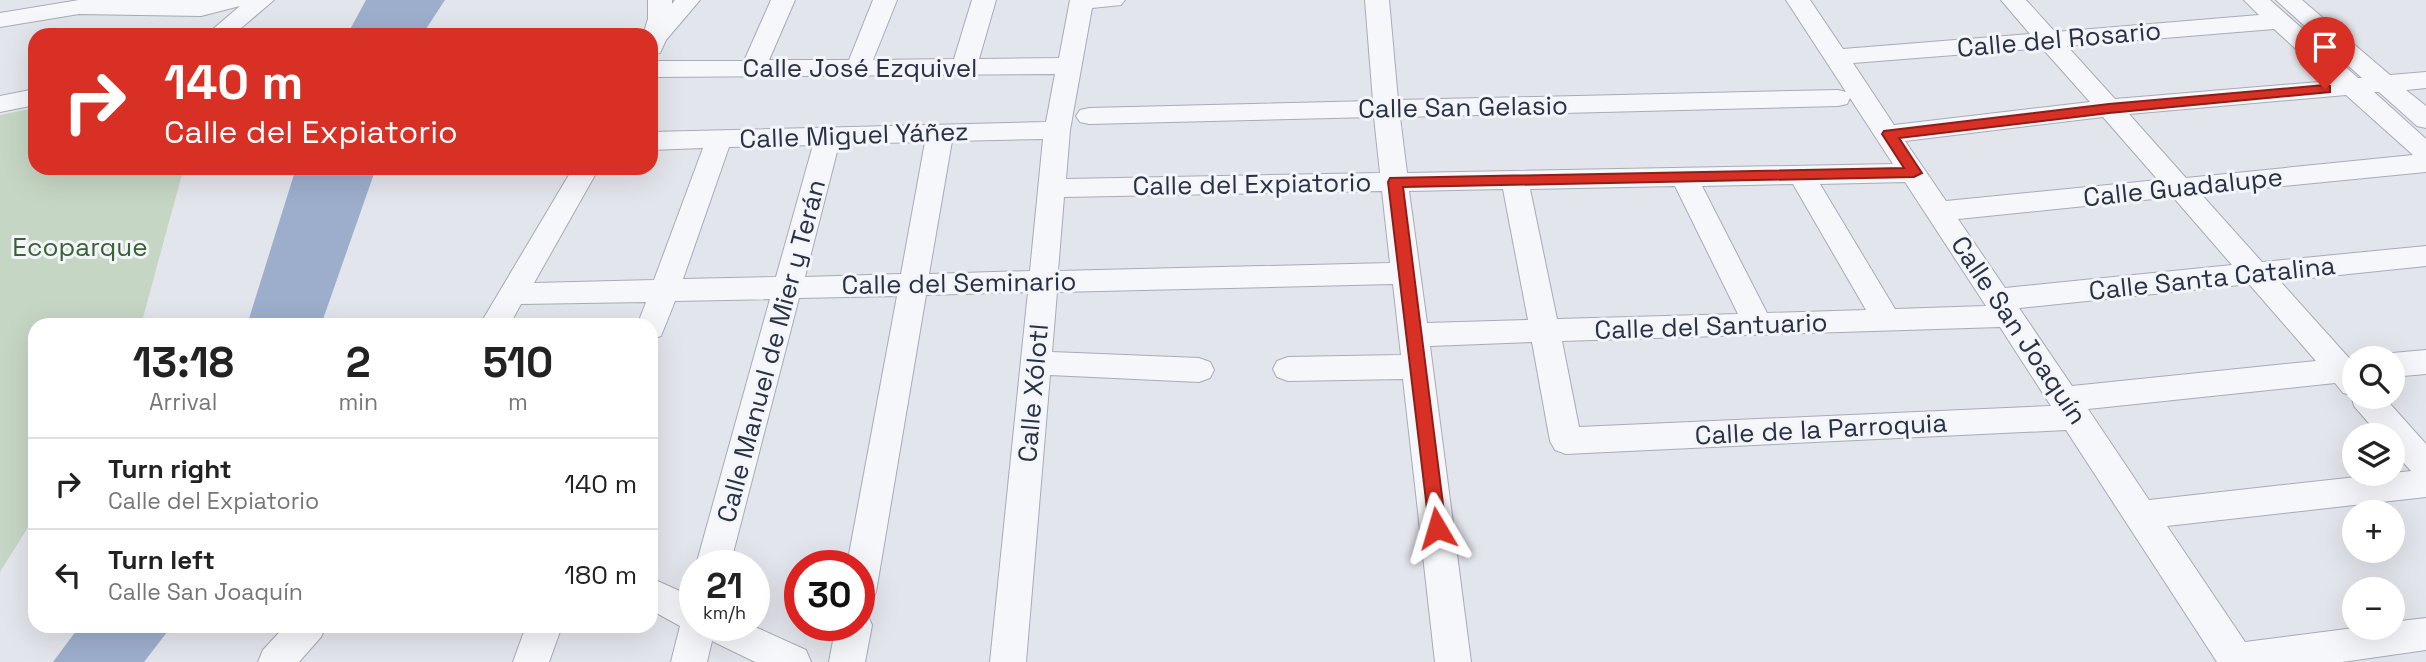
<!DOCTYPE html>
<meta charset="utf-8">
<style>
body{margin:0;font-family:"Space Grotesk",sans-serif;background:#f2f2f2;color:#222;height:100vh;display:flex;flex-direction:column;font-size:26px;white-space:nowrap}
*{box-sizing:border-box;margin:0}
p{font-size:23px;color:#767676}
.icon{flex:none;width:38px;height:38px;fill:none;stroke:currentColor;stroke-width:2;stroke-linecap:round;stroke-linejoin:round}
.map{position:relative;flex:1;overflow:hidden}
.drawer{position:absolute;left:28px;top:318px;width:630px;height:315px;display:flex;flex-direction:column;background:#fff;border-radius:21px;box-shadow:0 7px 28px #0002}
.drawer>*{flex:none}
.top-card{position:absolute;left:28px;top:28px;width:630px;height:147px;border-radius:21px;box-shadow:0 7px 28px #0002;background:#d93025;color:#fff;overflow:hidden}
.buttons{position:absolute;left:2342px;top:346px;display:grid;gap:14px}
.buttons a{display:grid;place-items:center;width:63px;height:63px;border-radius:50%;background:#fff;box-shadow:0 7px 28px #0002;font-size:35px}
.speed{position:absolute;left:679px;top:550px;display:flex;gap:14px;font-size:35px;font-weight:700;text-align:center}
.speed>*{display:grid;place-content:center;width:91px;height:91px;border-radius:50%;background:#fff;box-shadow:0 7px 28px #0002;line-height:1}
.speed small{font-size:18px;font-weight:400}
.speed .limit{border:10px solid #d22;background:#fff;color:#111}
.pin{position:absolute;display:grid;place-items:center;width:60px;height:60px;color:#fff;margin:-72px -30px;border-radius:50% 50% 50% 0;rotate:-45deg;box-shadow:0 0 7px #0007}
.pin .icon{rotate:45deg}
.me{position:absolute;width:77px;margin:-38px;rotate:353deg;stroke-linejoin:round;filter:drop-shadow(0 0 5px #0008)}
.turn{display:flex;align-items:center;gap:24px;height:147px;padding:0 21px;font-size:32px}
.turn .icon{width:91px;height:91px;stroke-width:2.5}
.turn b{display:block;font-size:49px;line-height:60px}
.eta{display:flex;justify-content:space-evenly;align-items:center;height:119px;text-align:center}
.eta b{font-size:42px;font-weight:800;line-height:49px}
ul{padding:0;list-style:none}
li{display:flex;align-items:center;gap:21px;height:91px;padding:0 21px;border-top:2px solid #e0e0e0}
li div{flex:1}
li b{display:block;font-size:26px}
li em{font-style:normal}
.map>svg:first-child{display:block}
.green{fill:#c6d6c4}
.water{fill:#9daecd}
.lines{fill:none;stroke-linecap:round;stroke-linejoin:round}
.minor-casing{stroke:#a8abb7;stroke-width:2}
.minor{fill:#f6f7fa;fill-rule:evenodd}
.route{fill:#d93025;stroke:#8d1f18;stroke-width:2}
.labels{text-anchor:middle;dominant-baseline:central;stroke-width:6;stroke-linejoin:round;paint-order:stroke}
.street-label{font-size:26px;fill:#2a3045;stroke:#f3f5f9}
.park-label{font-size:26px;fill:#396236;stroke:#f3f5f9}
</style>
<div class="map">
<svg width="2426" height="662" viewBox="0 0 2426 662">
<rect width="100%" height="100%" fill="#e3e5ec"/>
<polygon class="green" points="35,108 35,168 186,168 181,178 141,325 35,326 35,516 0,572 0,115"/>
<g class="water">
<polygon points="366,0 445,0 422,35 347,35"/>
<polygon points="296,168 376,168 321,325 247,325"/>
<polygon points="79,627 79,626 171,627 144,662 53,662"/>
</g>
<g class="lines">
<g class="minor-casing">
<g id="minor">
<polygon points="79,0 274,0 233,35 206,35 240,6 201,16 79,14 0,27 0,13"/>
<polygon points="648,0 672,0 672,4 675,0 700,0 666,40 660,53 651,55 651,35 643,35 648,19"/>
<path d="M 771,0 L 795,0 L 769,60 L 849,60 L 873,0 L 897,0 L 873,60 L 954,59 L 972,0 L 996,0 L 979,59 L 1059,58 L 1070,0 L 1125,0 L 1121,5 L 1092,8 L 1070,130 L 1066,179 L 1380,173 L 1374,117 L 1089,124 L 1080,122 L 1076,116 L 1080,110 L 1089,108 L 1373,101 L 1365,0 L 1389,0 L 1398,100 L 1838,90 L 1846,92 L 1786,0 L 1810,0 L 1843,49 L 2030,34 L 2001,0 L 2026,0 L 2055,32 L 2259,15 L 2244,0 L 2270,0 L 2358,78 L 2362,78 L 2276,0 L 2302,0 L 2390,75 L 2426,72 L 2426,88 L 2406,90 L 2426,106 L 2426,128 L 2417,126 L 2379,92 L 2374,92 L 2426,139 L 2426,172 L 2201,194 L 2262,262 L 2426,246 L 2426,266 L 2280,281 L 2349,358 L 2359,359 L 2354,359 L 2354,397 L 2384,397 L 2426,444 L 2426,497 L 2167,526 L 2245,642 L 2354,628 L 2392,628 L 2392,622 L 2426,618 L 2426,650 L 2342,662 L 2217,662 L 2066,430 L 1566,454 L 1555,450 L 1550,441 L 1532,342 L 1430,346 L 1471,662 L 1435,662 L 1403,379 L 1288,381 L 1277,377 L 1273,369 L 1277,361 L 1288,357 L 1401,355 L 1393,284 L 1057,292 L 1052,352 L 1199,358 L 1210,362 L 1214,370 L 1210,378 L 1199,382 L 1050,375 L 1026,662 L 990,662 L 1028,292 L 926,295 L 876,592 L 871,603 L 859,607 L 859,565 L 847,565 L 897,296 L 799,298 L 730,565 L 696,565 L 770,299 L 675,301 L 661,336 L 651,339 L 651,326 L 637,326 L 646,302 L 521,304 L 509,326 L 479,326 L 573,168 L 599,168 L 534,283 L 654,280 L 703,148 L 651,150 L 651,132 L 1046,122 L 1055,74 L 651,77 L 651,61 L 744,61 ZM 2274,29 L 2331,81 L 2115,99 L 2067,46 ZM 2042,48 L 2090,102 L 1894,125 L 1853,63 ZM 2346,95 L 2413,155 L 2186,178 L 2129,114 ZM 1850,98 L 1893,164 L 1407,173 L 1400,117 L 1838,106 L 1847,104 ZM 2103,117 L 2158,180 L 1946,201 L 1905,141 ZM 1043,139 L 1030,271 L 929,274 L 952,141 ZM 925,142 L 901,274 L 805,277 L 839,144 ZM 813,145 L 776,277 L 683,279 L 729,147 ZM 1905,182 L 1986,306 L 1895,309 L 1820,184 ZM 1793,184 L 1866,310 L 1767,313 L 1702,186 ZM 1675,186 L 1738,314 L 1557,319 L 1530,189 ZM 1503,189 L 1528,320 L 1427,323 L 1409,191 ZM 1382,191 L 1390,263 L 1058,271 L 1064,197 ZM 2173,197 L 2232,265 L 2005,288 L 1958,219 ZM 2249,284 L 2316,361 L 2072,386 L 2019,308 ZM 2000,327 L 2051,406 L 1579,427 L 1562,341 ZM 2335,383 L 2343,393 L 2351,395 L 2354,406 L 2380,436 L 2392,436 L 2392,450 L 2411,471 L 2149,500 L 2088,409 Z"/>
<polygon points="35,89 35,105 0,112 0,96"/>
<polygon points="2426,350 2426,374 2392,377 2392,359 2380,359 2392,353"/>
<polygon points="651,578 695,598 695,625 751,625 806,650 811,662 755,662 712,641 707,662 671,662 680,626 651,610"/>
<polygon points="859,611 867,614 872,625 865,662 829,662 836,625 859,625"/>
<polygon points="285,626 326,626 321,637 299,662 258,662 263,650"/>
<polygon points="526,626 562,626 549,662 513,662"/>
</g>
</g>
<use href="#minor" class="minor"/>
</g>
<polygon class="route" points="2325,85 2330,86 2330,92 2109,113 1899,138 1922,173 1914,177 1403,187 1446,528 1443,534 1437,536 1430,534 1388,182 1390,178 1904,168 1882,134 1884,131 2109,104"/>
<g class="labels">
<g class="street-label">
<text transform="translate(2059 39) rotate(-5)">Calle del Rosario</text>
<text x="860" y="68">Calle José Ezquivel</text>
<text transform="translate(1463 107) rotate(-1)">Calle San Gelasio</text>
<text transform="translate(854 135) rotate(-2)">Calle Miguel Yáñez</text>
<text transform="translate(1252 184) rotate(-1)">Calle del Expiatorio</text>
<text transform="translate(2183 187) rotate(-6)">Calle Guadalupe</text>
<text transform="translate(2212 278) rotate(-6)">Calle Santa Catalina</text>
<text transform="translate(959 283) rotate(-1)">Calle del Seminario</text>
<text transform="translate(1711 326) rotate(-2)">Calle del Santuario</text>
<text transform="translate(2019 330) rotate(56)">Calle San Joaquín</text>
<text transform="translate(771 351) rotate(-75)">Calle Manuel de Mier y Terán</text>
<text transform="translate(1033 393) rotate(-85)">Calle Xólotl</text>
<text transform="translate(1821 429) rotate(-3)">Calle de la Parroquia</text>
</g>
<g class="park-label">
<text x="80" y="247">Ecoparque</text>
</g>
</g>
</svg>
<div class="buttons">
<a><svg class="icon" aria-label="search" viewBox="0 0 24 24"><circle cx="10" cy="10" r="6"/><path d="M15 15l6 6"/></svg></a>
<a><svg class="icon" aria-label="layers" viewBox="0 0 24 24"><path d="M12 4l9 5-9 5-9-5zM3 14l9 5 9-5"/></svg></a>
<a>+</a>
<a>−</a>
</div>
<div class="speed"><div>21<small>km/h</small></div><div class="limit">30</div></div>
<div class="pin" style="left:2325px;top:89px;background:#d93025"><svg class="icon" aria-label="arrive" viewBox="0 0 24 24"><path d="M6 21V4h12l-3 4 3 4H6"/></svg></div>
<svg class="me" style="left:1437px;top:528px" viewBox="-20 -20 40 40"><path d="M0-17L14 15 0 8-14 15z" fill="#d93025" stroke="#fff" stroke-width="4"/></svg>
<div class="top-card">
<div class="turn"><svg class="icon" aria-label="right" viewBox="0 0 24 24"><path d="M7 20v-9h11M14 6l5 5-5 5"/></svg><div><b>140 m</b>Calle del Expiatorio</div></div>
</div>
<section class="drawer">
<div class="eta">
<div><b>13:18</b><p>Arrival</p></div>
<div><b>2</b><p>min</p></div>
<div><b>510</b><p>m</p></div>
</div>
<ul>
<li><svg class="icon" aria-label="right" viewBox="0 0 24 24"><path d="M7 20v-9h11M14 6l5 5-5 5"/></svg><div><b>Turn right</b><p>Calle del Expiatorio</p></div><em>140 m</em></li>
<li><svg class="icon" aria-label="left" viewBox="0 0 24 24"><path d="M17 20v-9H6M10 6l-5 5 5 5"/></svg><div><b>Turn left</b><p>Calle San Joaquín</p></div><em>180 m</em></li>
</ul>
</section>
</div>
